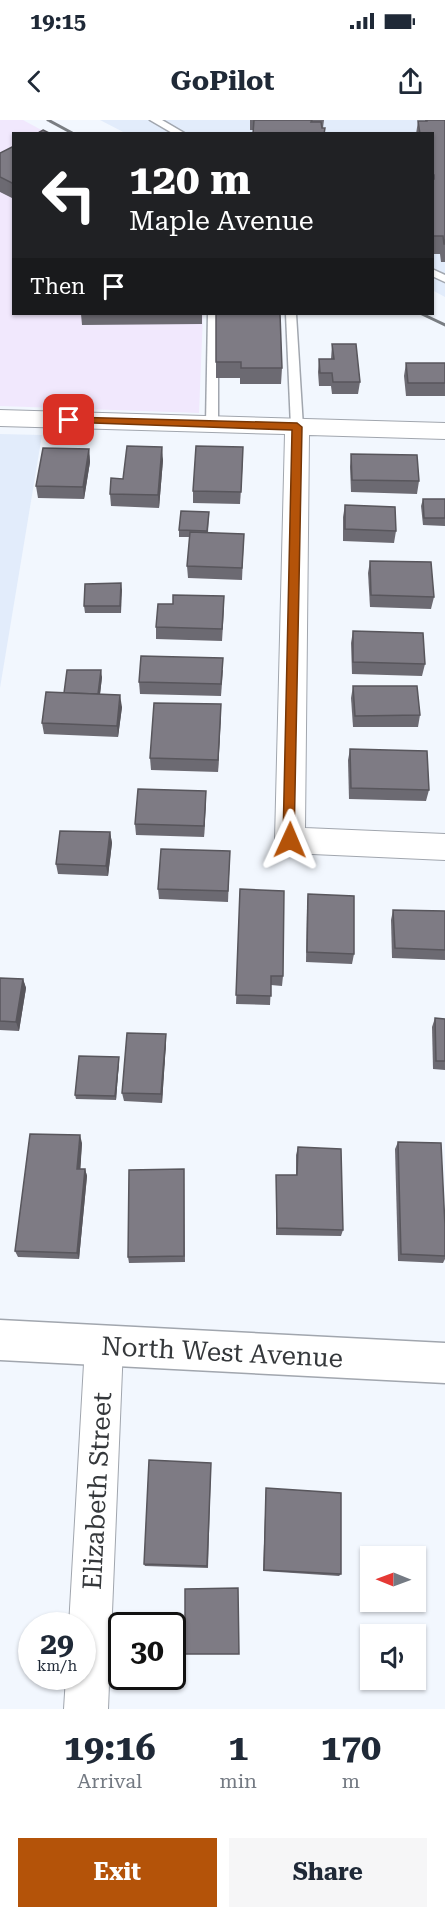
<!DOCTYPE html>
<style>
body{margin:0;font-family:"Roboto Serif",serif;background:#f6f6f7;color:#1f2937;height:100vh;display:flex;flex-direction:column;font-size:22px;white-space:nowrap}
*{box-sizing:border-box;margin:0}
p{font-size:20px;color:#747a83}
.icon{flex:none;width:33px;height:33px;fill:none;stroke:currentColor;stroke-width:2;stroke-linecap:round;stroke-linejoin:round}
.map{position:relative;height:1589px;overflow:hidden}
.sheet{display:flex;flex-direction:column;background:#fff;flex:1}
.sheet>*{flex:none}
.top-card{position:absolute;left:12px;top:12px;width:422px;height:183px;border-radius:0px;box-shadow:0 2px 4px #0004;background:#202124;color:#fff;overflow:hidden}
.needle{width:39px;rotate:271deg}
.buttons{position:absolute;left:360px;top:1426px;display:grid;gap:12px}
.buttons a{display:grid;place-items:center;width:66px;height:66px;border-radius:0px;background:#fff;box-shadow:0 2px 4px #0004;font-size:30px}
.speed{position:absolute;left:18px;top:1492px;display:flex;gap:12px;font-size:30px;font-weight:700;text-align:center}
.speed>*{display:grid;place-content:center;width:78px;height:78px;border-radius:50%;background:#fff;box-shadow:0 2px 4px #0004;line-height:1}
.speed small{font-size:15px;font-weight:400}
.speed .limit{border:3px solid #111;border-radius:9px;background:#fff;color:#111}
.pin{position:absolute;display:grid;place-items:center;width:51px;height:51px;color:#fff;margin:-26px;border-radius:12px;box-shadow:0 3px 9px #0006}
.me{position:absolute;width:66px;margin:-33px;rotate:1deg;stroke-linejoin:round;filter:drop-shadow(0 0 4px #0008)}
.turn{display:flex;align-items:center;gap:21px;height:126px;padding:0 18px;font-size:27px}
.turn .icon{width:78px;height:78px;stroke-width:2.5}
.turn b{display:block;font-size:42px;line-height:51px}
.then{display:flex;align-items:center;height:57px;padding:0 18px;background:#0003;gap:12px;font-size:22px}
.eta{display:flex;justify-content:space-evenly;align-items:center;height:102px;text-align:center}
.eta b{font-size:36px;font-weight:700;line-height:42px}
.cta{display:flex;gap:12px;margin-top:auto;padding:12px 18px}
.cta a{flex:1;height:69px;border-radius:0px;background:#b45309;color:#fff;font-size:24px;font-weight:700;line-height:69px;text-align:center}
.cta a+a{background:#f6f6f7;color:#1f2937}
.status{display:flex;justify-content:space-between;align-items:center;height:42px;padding:0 30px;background:#fff;direction:ltr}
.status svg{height:16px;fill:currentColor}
header{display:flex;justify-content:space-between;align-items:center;height:78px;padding:0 18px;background:#fff;font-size:27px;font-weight:700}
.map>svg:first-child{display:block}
.built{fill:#e2ecfb}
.industrial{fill:#f1e8fd}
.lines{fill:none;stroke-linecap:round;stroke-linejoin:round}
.service-casing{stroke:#a1a6ae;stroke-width:3}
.minor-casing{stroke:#a1a6ae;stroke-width:2}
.tertiary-casing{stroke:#a1a6ae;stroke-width:3}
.service{fill:#fff;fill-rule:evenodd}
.minor{fill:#fff;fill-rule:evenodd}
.tertiary{fill:#fff;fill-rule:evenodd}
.rail{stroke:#797d82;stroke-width:3}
.wall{fill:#6c6a72}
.shaded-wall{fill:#58565c}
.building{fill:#7e7b84;stroke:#58565c;stroke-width:1.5}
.route{fill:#b45309;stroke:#753606;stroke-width:1.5}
.labels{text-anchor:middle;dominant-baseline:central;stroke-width:6;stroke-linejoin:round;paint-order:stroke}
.near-street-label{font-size:26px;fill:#35383b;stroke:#fff}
</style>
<div class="status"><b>19:15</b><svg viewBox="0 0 49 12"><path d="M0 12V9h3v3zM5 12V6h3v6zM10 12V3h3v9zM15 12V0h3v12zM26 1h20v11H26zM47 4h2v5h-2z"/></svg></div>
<header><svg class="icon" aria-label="back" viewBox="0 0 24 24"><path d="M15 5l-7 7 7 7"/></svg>GoPilot<svg class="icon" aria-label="share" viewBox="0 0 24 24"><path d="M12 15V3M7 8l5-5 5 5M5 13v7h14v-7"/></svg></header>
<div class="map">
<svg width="445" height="1589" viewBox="0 0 445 1589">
<rect width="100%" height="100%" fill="#f2f7fe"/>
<g class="built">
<polygon points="100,0 445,0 445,177 432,170 432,14 127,14"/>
<polygon points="0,314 42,315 0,568"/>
</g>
<polygon class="industrial" points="0,0 23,0 47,13 14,14 14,194 203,194 199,293 0,286"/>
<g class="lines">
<g class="service-casing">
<g id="service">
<polygon points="150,0 162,0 186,14 174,14"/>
<polygon points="432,149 445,155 445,162 432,156"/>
<polygon points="208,194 218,194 218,304 212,308 206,304"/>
<polygon points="286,194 296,194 303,307 297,311 291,307"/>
</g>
</g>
<g class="minor-casing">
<g id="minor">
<polygon points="0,290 445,303 445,319 309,315 305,708 445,714 445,740 290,733 279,729 275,720 285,314 0,306"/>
<polygon points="104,1207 117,1213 123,1226 108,1589 64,1589 66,1557 82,1557 82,1506 69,1506 85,1226 91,1213"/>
</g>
</g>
<g class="tertiary-casing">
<polygon id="tertiary" points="0,1200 445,1223 445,1263 0,1240"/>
</g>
<use href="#service" class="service"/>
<use href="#minor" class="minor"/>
<use href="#tertiary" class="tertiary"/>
<g class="rail">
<polyline points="48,0 74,14"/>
<polyline points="422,194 445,205"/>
</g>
</g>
<g class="wall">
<polygon points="250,0 324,0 323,8 325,8 325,14 253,14 253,10 250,10"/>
<polygon points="425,0 445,0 445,142 441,142 440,134 432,134 432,14 416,14 418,1 425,1"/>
<polygon points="14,26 14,79 0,72 0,33"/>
<polygon points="81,194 202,194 202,204 82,205"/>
<polygon points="216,194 282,248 281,264 240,264 240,258 216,258"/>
<polygon points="332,224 360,262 358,274 332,274 331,266 319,266 318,252 319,239 331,239"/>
<polygon points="406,243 445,243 445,276 406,276 404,256"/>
<polygon points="89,329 90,342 84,379 38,378 36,366"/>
<polygon points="351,334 419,361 417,374 351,372 350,347"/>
<polygon points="163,340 159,388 111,386 110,374 123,359"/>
<polygon points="243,340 240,384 193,383 193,371"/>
<polygon points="423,379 445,379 445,406 423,405 421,386"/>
<polygon points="345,385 396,411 394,423 343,421 343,397"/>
<polygon points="209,392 208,413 244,414 242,460 188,458 187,446 190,417 179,417 179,410"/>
<polygon points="370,441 434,477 431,489 370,487 368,453"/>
<polygon points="121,463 121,493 85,493 84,486"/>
<polygon points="224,489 222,521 156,519 156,507"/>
<polygon points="353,511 425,544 422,556 352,554 351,523"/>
<polygon points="223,550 221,576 140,574 139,562"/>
<polygon points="102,557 100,574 122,587 118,617 44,614 42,603 64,573"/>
<polygon points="353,566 420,595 418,607 353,607 351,578"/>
<polygon points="221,584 218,652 151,650 150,638"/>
<polygon points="350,629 429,670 426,681 349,679 348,640"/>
<polygon points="206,671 204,717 136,715 135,704"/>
<polygon points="110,712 112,723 108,756 58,754 56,744"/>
<polygon points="230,731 228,782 159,779 158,769"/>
<polygon points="240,769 283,856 282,866 271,865 270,885 236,884"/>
<polygon points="308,774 354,834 352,844 306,842 307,784"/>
<polygon points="393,790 445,791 445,840 392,838 391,800"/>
<polygon points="0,858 23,859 26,868 19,911 0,910"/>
<polygon points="435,898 445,899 445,950 433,949 432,907"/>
<polygon points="166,923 162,983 124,981 122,973"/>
<polygon points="119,942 116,980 76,979 75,975"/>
<polygon points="398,1022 445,1106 445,1139 443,1143 398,1141 395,1029"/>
<polygon points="82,1023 80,1049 85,1049 87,1056 79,1139 18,1137 15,1131"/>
<polygon points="298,1027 343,1110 341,1116 276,1115 276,1055 296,1055 296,1035"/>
<polygon points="184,1049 185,1142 129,1143 128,1137"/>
<polygon points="211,1346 208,1448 145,1446 144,1444"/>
<polygon points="266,1368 341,1454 339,1456 263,1451"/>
</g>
<g class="shaded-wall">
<polygon points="162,327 163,340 159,388 158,375"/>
<polygon points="89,329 90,342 84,379 83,367"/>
<polygon points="121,463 122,470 121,493 120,486"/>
<polygon points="101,550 102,557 99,583 98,576"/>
<polygon points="120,575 122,587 118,617 117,606"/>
<polygon points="221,584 221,596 218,652 218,640"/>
<polygon points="206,671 206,682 204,717 204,706"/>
<polygon points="110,712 112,723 108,756 106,746"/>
<polygon points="23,859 26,868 19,911 16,902"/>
<polygon points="166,914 166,923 162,983 161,974"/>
<polygon points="119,937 119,942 116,980 115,976"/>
<polygon points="80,1015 82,1023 80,1056 77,1049"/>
<polygon points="85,1049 87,1056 79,1139 77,1133"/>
</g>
<g class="building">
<polygon points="254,0 312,0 311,2 321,2 322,8 325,8 324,14 253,14"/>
<polygon points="427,0 445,0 445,124 444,124 443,116 433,116 432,113 432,59 434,59 434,55 432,55 432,14 420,14 418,1 427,1"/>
<polygon points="43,10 51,14 36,14"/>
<polygon points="14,26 14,64 0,57 0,33"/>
<polygon points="216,194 280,194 282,248 241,248 241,242 216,242"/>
<polygon points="332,224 356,224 360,262 333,262 332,253 320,253 319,239 334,239"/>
<polygon points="406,243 445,243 445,263 408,263"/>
<polygon points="127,326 162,327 158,375 110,374 111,358 123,359"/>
<polygon points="196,326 243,327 241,372 193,371"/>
<polygon points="43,328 89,329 83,367 36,366"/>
<polygon points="351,334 417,335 419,361 352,360"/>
<polygon points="423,379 445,379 445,398 424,398"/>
<polygon points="345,385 395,387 396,411 345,409"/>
<polygon points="181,391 209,392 207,411 179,410"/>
<polygon points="190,412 244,414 242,448 187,446"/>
<polygon points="370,441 431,442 434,477 371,475"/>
<polygon points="121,463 120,486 84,486 85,464"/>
<polygon points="173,475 224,476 222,509 156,507 158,484 173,484"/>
<polygon points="353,511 423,513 425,544 353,542"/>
<polygon points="141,536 223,538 221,564 139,562"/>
<polygon points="67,550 101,550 98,574 64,573"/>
<polygon points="353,566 417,566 420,595 355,596"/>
<polygon points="46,572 120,575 117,606 42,603"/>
<polygon points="154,583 221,584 218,640 150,638"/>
<polygon points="350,629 427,631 429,670 351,668"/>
<polygon points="138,669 206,671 204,706 135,704"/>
<polygon points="60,711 110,712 106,746 56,744"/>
<polygon points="161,729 230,731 228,771 158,769"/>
<polygon points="240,769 284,771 283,856 271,856 271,876 236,875"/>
<polygon points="308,774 354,776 354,834 307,832"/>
<polygon points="393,790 445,791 445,830 395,828"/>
<polygon points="0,858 23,859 16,902 0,901"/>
<polygon points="435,898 445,899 445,941 436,941"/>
<polygon points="127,913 166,914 161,974 122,973"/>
<polygon points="79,936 119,937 115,976 75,975"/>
<polygon points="30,1014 80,1015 77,1049 85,1049 77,1133 15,1131"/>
<polygon points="398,1022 441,1023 445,1106 445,1136 401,1134"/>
<polygon points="298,1027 341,1029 343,1110 277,1108 276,1055 297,1055"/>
<polygon points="184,1049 184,1136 128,1137 129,1050"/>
<polygon points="149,1340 211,1343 207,1446 144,1444"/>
<polygon points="266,1368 341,1373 341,1454 264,1450"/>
<polygon points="238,1468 239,1534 185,1534 185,1469"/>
</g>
<polygon class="route" points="69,297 297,303 302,307 294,724 290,726 283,720 292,310 65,302 64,300"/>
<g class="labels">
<g class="near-street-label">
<text transform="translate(222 1232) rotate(3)">North West Avenue</text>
<text transform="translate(97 1371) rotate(-87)">Elizabeth Street</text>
</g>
</g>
</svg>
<div class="buttons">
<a><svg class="needle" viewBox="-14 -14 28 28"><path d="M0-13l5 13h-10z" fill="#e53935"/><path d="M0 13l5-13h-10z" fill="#747a83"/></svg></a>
<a><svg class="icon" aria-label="sound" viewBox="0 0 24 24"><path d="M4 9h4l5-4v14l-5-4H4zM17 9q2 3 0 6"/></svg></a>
</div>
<div class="speed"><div>29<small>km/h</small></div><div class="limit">30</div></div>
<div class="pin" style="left:69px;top:300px;background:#d93025"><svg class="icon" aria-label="arrive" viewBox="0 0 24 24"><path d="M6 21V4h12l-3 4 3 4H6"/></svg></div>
<svg class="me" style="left:290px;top:720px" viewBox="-20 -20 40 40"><path d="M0-17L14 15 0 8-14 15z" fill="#b45309" stroke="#fff" stroke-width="4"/></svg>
<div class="top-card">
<div class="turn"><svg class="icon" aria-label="left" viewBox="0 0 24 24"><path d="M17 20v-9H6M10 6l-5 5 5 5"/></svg><div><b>120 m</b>Maple Avenue</div></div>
<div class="then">Then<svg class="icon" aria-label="arrive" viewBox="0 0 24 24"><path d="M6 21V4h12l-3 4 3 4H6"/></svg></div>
</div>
</div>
<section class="sheet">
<div class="eta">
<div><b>19:16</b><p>Arrival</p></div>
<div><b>1</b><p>min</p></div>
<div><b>170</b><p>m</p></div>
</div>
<div class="cta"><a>Exit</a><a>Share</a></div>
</section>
